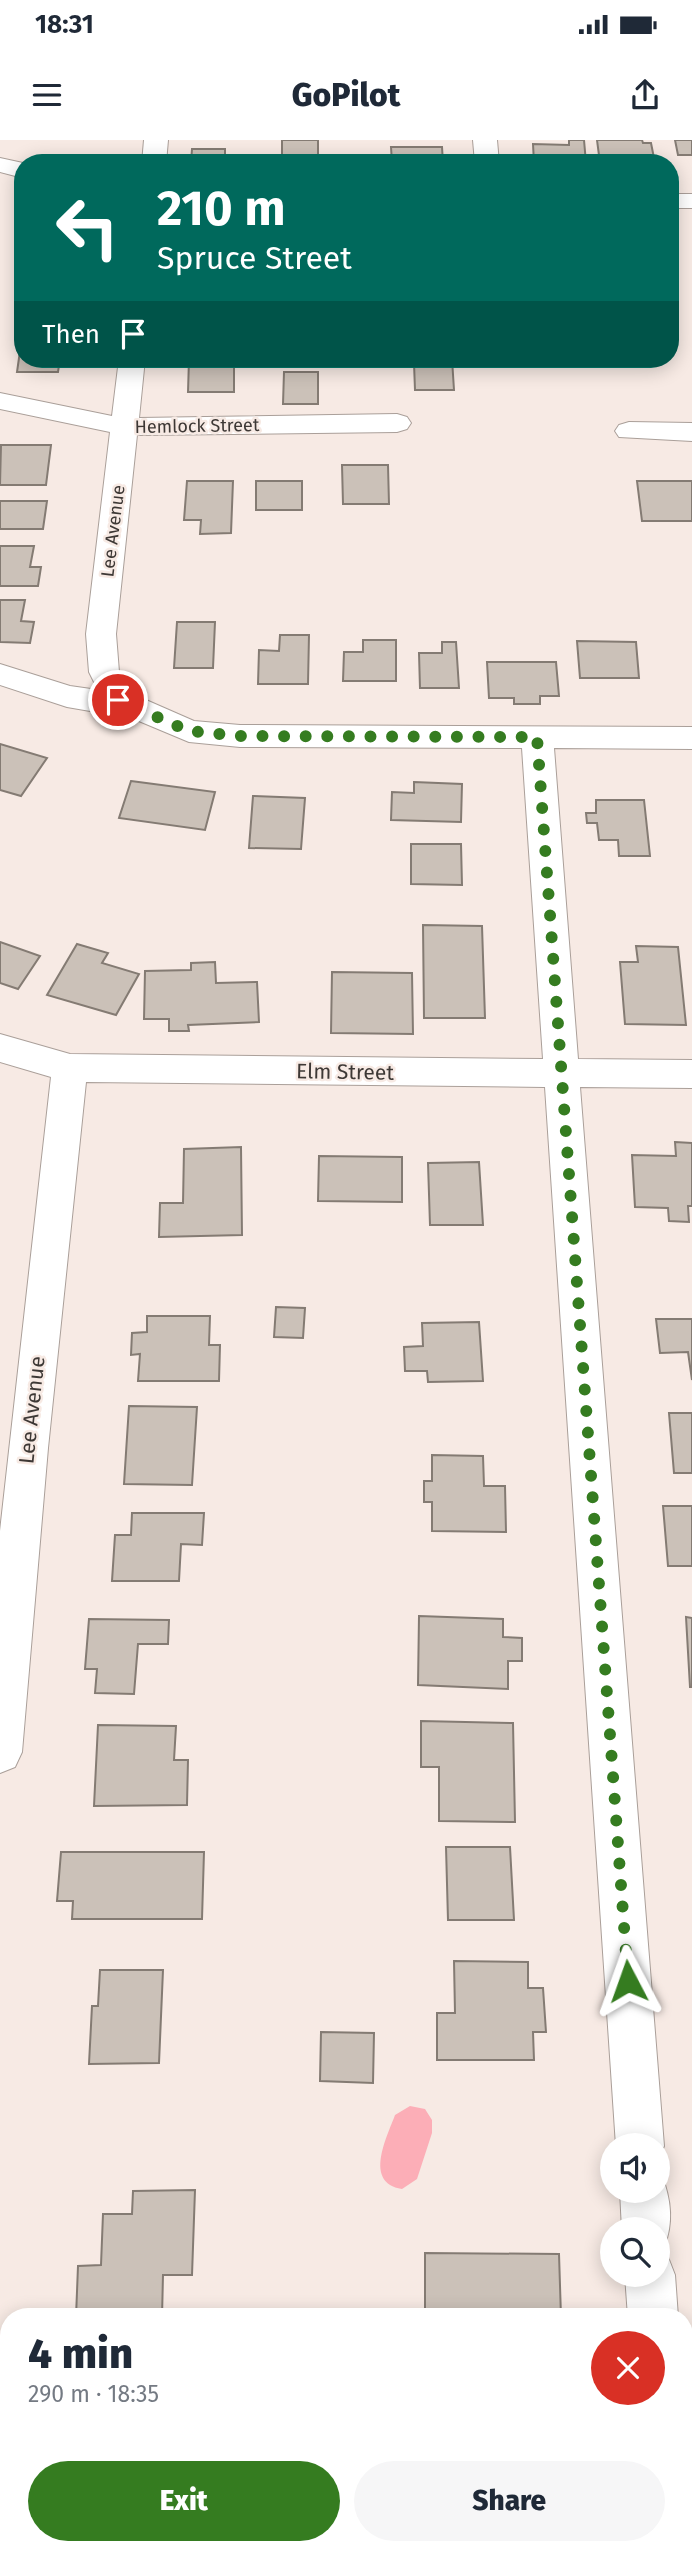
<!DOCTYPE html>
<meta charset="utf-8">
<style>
body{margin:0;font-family:"Fira Sans",sans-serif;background:#f6f6f7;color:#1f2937;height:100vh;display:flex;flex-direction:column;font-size:26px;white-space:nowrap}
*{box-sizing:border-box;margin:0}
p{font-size:23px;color:#747a83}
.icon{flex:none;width:38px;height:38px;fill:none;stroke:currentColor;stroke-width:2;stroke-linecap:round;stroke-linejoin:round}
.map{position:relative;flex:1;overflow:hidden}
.drawer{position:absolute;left:0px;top:2168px;width:693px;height:247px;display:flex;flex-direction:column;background:#fff;border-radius:28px 28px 0 0;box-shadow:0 4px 18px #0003}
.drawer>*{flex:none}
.banner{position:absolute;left:14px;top:14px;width:665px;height:214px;border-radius:28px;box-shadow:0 4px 18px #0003;background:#00695c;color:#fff;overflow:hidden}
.tools{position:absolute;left:600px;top:1993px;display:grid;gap:14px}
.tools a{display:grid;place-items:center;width:70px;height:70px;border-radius:50%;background:#fff;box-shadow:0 4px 18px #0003;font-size:35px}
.pin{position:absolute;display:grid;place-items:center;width:60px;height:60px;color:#fff;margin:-30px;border:4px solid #fff;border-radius:50%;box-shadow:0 2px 7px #0007}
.me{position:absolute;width:77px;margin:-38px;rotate:356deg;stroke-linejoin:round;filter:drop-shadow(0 0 5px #0008)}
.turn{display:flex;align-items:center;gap:24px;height:147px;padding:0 28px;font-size:32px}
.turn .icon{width:91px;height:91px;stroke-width:2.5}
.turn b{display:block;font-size:49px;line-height:60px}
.then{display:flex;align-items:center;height:66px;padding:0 28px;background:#0003;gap:14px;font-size:26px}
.round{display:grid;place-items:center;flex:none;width:74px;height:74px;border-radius:37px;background:#f6f6f7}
.summary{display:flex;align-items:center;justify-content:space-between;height:119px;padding:0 28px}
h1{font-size:42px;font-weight:800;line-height:52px}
.button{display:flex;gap:14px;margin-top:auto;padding:14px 28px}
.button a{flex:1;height:80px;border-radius:42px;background:#357c20;color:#fff;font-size:28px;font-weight:800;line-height:80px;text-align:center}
.button a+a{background:#f6f6f7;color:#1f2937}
.status{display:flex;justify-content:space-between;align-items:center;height:49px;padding:0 35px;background:#fff;direction:ltr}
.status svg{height:19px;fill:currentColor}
header{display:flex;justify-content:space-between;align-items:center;height:91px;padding:0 28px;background:#fff;font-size:32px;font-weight:800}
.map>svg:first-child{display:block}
.water{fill:#fcaeb7}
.building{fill:#cbc1b8;stroke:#847b73;stroke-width:2}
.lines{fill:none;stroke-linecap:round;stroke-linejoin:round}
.street-casing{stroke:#aa9f99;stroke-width:2}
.street{fill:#fff;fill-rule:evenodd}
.route{stroke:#357c20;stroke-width:12;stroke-dasharray:0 21.6}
.labels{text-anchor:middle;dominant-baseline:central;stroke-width:5;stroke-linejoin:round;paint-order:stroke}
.far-street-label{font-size:18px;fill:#3d3835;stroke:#f7eae4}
.street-label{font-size:21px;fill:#3d3835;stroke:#f7eae4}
</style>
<div class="status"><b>18:31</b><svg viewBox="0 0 49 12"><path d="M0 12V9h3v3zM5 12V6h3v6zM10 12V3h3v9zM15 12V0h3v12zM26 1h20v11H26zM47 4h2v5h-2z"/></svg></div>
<header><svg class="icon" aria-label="menu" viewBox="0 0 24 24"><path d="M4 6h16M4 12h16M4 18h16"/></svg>GoPilot<svg class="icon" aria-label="share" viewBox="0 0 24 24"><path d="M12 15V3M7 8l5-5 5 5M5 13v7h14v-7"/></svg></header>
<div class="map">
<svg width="692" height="2414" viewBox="0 0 692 2414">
<rect width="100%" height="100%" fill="#f7eae4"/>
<path class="water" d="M 410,1966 L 425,1969 L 432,1980 L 432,1993 L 417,2039 L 402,2049 C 363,2043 387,1997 395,1975 Z"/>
<g class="building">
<rect x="282" y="0" width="36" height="23"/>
<polygon points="569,0 584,0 586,23 534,23 533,4 569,5"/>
<polygon points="597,0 642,0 643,3 651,3 655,23 600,23"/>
<polygon points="675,0 692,0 692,15 678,15"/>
<polygon points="391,7 442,7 443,23 392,23"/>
<polygon points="192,9 225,9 225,23 191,23"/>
<polygon points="22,197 23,219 60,219 58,232 17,232"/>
<polygon points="189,219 234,219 234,252 188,252"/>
<polygon points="429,219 452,219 454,250 415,250 414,223 429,223"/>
<polygon points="284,232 318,232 318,264 283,264"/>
<polygon points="1,305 51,305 46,345 0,345"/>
<polygon points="342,325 388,325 389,364 343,364"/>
<polygon points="187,341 233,341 231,393 200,394 201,380 184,380"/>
<rect x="256" y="341" width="46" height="29"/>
<polygon points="637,341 692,341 692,381 642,381"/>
<polygon points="0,361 47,361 43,389 0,389"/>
<polygon points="0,406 34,406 30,427 41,427 38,446 0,446"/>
<polygon points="0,460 25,460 21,481 34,482 30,503 0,502"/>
<polygon points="177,482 215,482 213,528 174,528"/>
<polygon points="280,495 309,495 308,544 258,544 259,510 279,511"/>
<polygon points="363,500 396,500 396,541 343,541 344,512 363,512"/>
<polygon points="577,501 636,502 639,538 580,538"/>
<polygon points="442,502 456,502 459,548 420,548 419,513 442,513"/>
<polygon points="487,522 556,522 559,556 540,556 540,564 514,564 514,558 489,558"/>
<polygon points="0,604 47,618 21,656 0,650"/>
<polygon points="131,641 215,652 205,690 119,678"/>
<polygon points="414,642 462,644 461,682 391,680 392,652 414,653"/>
<polygon points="253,656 305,658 301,709 249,708"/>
<polygon points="596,660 644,660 650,716 619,716 618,700 599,700 597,683 587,683 586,673 596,673"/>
<polygon points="411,704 461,704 462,745 411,744"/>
<polygon points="423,785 482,786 485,878 424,878"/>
<polygon points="0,802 40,816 18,849 0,843"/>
<polygon points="77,804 108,813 102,823 139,834 116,875 47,855"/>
<polygon points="636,806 678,807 686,885 625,884 620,822 638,822"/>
<polygon points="215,822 216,843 257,842 259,882 188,885 189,891 169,891 169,879 144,879 145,831 191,830 191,823"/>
<polygon points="332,832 412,833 413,894 331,893"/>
<polygon points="675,1002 692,1003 692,1066 688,1066 689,1082 669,1081 668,1068 635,1067 632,1015 676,1016"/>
<polygon points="241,1007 242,1095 159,1097 160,1063 183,1063 184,1009"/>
<polygon points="319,1016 402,1017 402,1062 318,1061"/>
<polygon points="479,1022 483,1085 430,1085 428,1023"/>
<polygon points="276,1167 305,1168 303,1198 274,1197"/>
<polygon points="147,1176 210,1176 209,1205 220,1205 219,1241 138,1241 140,1214 131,1215 132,1193 147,1192"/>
<polygon points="656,1179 692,1179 692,1240 688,1212 660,1213"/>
<polygon points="479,1182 483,1241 428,1242 427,1231 405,1231 404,1207 423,1206 422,1183"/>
<polygon points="129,1266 197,1267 192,1345 124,1344"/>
<polygon points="669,1273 692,1273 692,1333 674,1333"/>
<polygon points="432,1315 483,1316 484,1346 505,1346 506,1392 432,1391 432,1362 424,1362 424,1341 432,1341"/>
<polygon points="663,1366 692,1366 692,1426 668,1426"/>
<polygon points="132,1373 204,1373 202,1405 181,1404 179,1441 112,1441 115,1395 131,1395"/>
<polygon points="419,1476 503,1479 503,1497 522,1498 522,1521 508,1521 508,1549 418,1545"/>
<polygon points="686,1477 692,1478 692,1547 690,1547"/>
<polygon points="89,1479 169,1480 168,1504 138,1504 134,1554 95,1553 97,1529 85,1529"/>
<polygon points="421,1581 513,1583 515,1682 439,1681 439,1627 421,1627"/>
<polygon points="98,1585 176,1586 174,1620 188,1620 187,1665 94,1666"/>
<polygon points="446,1707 510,1707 514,1780 448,1780"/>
<polygon points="61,1712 204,1712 202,1779 72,1779 73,1761 57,1761"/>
<polygon points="454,1821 528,1822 528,1848 543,1848 546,1892 533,1892 534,1920 437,1920 437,1873 455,1873"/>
<polygon points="100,1830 163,1830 159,1923 89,1924 92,1866 98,1866"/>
<polygon points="321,1892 374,1893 373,1943 320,1941"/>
<polygon points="195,2050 192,2135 163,2135 162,2177 76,2177 78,2126 101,2125 103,2074 132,2074 133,2051"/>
<polygon points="425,2113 559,2114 561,2177 425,2177"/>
</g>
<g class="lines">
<g class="street-casing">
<g id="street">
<polygon points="144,0 168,0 166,23 142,23"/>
<polygon points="473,0 497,0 499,23 475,23"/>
<polygon points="0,18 23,23 23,38 0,32"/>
<rect x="670" y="54" width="22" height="14"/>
<polygon points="119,219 145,219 139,278 397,274 407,277 411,283 407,289 397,292 137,295 116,494 119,532 130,553 194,581 240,585 692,587 692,609 554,608 578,919 692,920 692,948 580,947 664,2006 658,2020 658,2006 616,2006 545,947 86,942 48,1308 22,1612 15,1627 0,1633 0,1391 51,937 0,922 0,894 70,914 543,919 522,608 240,607 189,602 115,571 96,572 67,567 0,545 0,524 70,546 98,550 89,532 86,494 110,292 0,269 0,253 112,276"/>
<polygon points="629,282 692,283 692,301 619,297 615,291 619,285"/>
<path d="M 658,2033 L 661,2034 C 671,2058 674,2083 664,2107 L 658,2110 L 658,2090 L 622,2090 L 620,2051 L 658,2051 Z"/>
<polygon points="658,2114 668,2117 675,2135 678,2177 628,2177 625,2135 658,2135"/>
<polygon points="684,2386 689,2387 692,2395 692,2414 645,2414 644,2406 684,2406"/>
</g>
</g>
<use href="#street" class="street"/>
</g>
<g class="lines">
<polyline class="route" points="118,560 189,591 240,596 537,597 628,1841"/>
</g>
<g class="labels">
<g class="far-street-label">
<text transform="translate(197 286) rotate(-1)">Hemlock Street</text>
<text transform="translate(113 391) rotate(-83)">Lee Avenue</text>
</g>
<g class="street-label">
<text transform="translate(345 932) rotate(1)">Elm Street</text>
<text transform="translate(32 1270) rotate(-84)">Lee Avenue</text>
</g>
</g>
</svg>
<div class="tools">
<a><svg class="icon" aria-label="sound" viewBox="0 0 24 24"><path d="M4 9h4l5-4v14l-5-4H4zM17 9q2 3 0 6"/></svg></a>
<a><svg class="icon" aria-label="search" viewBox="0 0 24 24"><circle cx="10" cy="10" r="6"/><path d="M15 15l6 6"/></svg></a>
</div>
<div class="pin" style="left:118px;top:560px;background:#d93025"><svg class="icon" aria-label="arrive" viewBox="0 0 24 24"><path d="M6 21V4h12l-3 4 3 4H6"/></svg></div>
<svg class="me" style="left:628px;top:1841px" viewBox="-20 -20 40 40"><path d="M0-17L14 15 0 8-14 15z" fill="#357c20" stroke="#fff" stroke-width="4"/></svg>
<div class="banner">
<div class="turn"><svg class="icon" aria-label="left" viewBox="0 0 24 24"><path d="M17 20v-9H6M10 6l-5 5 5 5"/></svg><div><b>210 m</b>Spruce Street</div></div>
<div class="then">Then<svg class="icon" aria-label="arrive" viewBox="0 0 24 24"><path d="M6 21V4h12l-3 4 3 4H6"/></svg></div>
</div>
<section class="drawer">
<div class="summary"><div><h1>4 min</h1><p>290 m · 18:35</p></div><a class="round" style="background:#d93025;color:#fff"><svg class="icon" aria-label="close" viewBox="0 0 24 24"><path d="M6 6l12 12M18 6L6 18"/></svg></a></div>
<div class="button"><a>Exit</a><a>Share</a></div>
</section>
</div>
